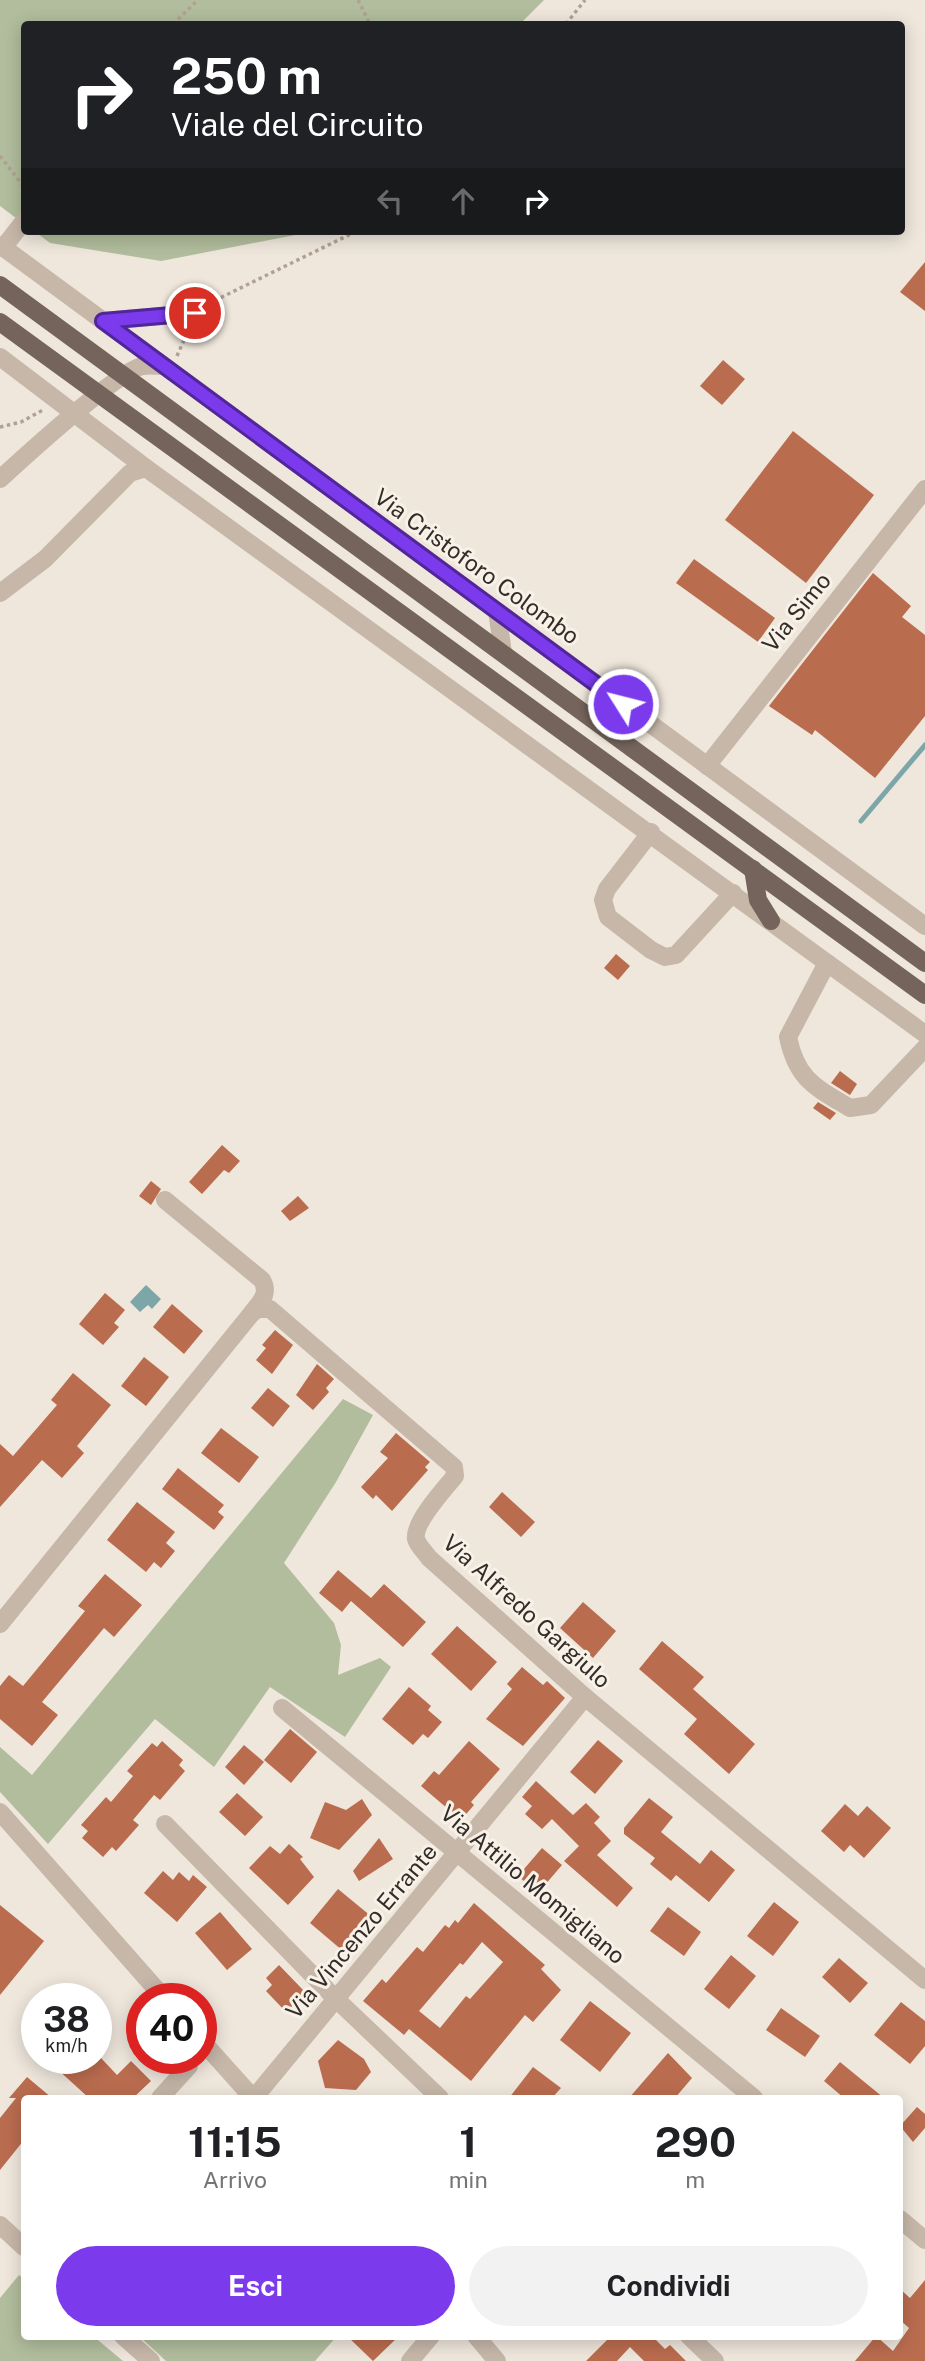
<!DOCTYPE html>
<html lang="it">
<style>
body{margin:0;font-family:"Public Sans",sans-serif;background:#f2f2f2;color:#202124;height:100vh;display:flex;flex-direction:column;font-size:26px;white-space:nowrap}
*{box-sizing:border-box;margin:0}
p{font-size:23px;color:#757577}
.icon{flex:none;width:38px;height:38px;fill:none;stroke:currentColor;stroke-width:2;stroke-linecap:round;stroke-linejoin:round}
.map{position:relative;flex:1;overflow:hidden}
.drawer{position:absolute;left:21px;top:2095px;width:882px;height:245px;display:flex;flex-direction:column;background:#fff;border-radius:7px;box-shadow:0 4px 18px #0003}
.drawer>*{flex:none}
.banner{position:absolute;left:21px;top:21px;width:884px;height:214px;border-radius:7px;box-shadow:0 4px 18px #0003;background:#202124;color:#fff;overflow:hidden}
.speed{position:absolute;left:21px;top:1983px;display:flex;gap:14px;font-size:35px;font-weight:700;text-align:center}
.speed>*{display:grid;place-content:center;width:91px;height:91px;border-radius:50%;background:#fff;box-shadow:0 4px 18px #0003;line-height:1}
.speed small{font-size:18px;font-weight:400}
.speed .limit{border:10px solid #d22;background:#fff;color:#111}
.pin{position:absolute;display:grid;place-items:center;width:60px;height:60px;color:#fff;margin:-30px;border:4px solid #fff;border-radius:50%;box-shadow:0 2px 7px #0007}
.me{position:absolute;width:77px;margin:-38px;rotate:306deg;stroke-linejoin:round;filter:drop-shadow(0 0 5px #0008)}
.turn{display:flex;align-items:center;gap:24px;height:147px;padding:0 35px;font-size:32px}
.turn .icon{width:91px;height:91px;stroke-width:2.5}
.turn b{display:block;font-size:49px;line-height:60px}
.lanes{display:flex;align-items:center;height:66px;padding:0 35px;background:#0003;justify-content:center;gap:35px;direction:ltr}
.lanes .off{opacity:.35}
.eta{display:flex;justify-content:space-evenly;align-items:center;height:119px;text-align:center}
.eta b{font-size:42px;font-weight:700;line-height:49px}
.primary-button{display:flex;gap:14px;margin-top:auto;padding:14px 35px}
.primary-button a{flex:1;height:80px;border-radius:42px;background:#7c3aed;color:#fff;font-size:28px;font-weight:700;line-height:80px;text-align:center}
.primary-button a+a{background:#f2f2f2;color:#202124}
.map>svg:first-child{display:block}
.green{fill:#b1bd9d}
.water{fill:#7da6a9}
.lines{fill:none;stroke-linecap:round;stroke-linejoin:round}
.stream{stroke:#7da6a9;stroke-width:5}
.building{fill:#ba6c4f;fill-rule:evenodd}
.path{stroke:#b1a193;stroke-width:3.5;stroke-dasharray:3.5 3.5;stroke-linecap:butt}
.minor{stroke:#c6b7a9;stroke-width:18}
.major{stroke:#74645b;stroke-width:18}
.route-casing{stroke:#51269a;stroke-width:18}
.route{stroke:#7c3aed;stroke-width:12}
.labels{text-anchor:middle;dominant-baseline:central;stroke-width:6;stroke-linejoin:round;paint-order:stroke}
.street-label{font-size:23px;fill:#342c28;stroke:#f7f1e7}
</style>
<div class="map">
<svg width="925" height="2361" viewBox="0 0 925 2361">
<rect width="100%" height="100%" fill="#efe7dc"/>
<g class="green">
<polygon points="0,0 544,0 520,24 24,24 24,224 0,206"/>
<polygon points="34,231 316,231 161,261 50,243"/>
<polygon points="343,1399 373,1415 336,1482 284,1563 334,1623 341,1645 338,1675 380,1658 391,1667 345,1737 270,1687 214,1767 155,1719 48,1844 0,1792 0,1747 32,1775"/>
<polygon points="19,2275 24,2279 24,2336 93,2336 123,2361 0,2361 0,2298"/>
<polygon points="139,2336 337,2336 315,2361 166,2361"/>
</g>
<polygon class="water" points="146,1285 161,1299 152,1309 148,1305 140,1312 130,1302"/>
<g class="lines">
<polyline class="stream" points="861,821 925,745"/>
</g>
<g class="building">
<polygon points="925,262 925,311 900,292"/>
<polygon points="723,360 745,379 722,405 700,386"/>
<polygon points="793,431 874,495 806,583 725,520"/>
<polygon points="694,559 775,618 758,642 676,583"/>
<polygon points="873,573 911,606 902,617 925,635 925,716 875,778 815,730 812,735 769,706"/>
<polygon points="616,954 630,966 618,980 604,968"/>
<polygon points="840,1071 857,1084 850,1095 831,1083"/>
<polygon points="818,1102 836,1113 830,1120 813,1108"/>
<polygon points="222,1145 240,1161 229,1173 224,1170 202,1194 189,1182"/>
<polygon points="151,1181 161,1189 151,1205 139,1196"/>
<polygon points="298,1196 309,1208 290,1221 281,1211"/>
<polygon points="105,1293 125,1310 114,1323 119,1327 103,1345 79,1324"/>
<polygon points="172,1304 203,1331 184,1354 153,1327"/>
<polygon points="275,1330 293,1345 272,1374 256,1360 266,1348 262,1345"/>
<polygon points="144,1357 169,1377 146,1406 121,1386"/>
<polygon points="317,1364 334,1379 326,1388 329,1392 313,1410 296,1395"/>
<polygon points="73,1373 111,1405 77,1446 84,1453 62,1478 42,1460 0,1507 0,1444 13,1456 57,1405 51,1400"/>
<polygon points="268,1388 290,1406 273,1427 251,1408"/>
<polygon points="221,1428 259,1457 239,1483 201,1453"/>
<polygon points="396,1433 430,1462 425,1467 428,1470 392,1511 376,1495 373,1499 361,1487 388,1458 380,1452"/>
<polygon points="178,1468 224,1505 218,1512 224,1517 214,1530 162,1489"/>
<polygon points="502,1492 535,1522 521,1537 489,1507"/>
<polygon points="137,1502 175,1532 166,1543 175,1551 161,1568 154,1562 146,1572 107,1540"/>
<polygon points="338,1570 371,1598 384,1584 426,1622 403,1647 351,1601 342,1612 319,1593"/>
<polygon points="105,1574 142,1605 114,1637 104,1628 42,1702 58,1715 32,1746 0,1719 0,1686 9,1675 23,1686 85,1611 78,1606"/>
<polygon points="583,1602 616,1631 593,1658 560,1628"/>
<polygon points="457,1626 497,1662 471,1691 431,1654"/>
<polygon points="662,1641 704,1677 693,1689 755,1744 729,1774 684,1734 697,1719 639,1669"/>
<polygon points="522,1667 543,1685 547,1681 565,1698 523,1746 486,1719 512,1689 507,1684"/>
<polygon points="409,1687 431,1706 428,1710 442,1722 428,1738 423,1734 413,1745 382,1719"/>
<polygon points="290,1729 317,1752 291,1783 264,1760"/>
<polygon points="598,1740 623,1761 595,1794 570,1772"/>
<polygon points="162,1741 183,1760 179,1765 185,1771 160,1800 154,1795 133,1820 139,1825 116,1851 112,1847 103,1857 82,1838 88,1831 81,1825 106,1797 111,1802 133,1776 127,1771 152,1743 157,1747"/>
<polygon points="469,1741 500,1769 471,1802 474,1805 461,1820 421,1786 434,1771 439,1775"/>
<polygon points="244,1745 264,1762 244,1785 225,1767"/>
<polygon points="536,1781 573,1815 586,1803 600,1817 594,1823 611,1841 597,1855 633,1888 617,1907 564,1861 579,1846 552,1819 542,1829 525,1814 532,1806 522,1797"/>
<polygon points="237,1793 263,1817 245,1836 219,1812"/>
<polygon points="649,1798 673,1817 661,1832 700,1864 711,1850 735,1870 709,1902 676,1875 671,1881 650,1864 655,1858 624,1834 624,1828"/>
<polygon points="362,1799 372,1815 339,1850 310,1838 325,1802 346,1810"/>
<polygon points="845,1804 858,1816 867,1806 891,1828 864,1858 850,1845 844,1852 821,1831"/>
<polygon points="379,1838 393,1859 359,1881 353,1871"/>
<polygon points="289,1844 303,1857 300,1859 314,1877 288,1905 249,1868 270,1846 280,1854"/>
<polygon points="542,1848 562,1865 538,1893 518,1876"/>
<polygon points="163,1871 173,1880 179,1872 189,1881 193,1875 207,1887 177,1922 144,1893"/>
<polygon points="338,1889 372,1917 343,1951 310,1923"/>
<polygon points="774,1902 799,1922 773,1956 747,1936"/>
<path d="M 474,1903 L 545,1965 L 541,1969 L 561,1990 L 533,2022 L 525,2015 L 471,2081 L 409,2029 L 404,2035 L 363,2001 L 382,1979 L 386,1983 L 417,1947 L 423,1952 L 445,1925 L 449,1928 L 455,1920 L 458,1923 ZM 482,1942 L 503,1962 L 470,1999 L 466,1996 L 440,2028 L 419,2011 L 460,1963 L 463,1965 Z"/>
<polygon points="0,1905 44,1941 0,1995"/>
<polygon points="668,1907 701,1932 684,1956 650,1931"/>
<polygon points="220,1912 252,1949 227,1970 195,1933"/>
<polygon points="731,1955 756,1976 729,2009 704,1989"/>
<polygon points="839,1958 868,1983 850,2003 822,1977"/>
<polygon points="279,1965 306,1993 286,2012 266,1991 272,1985 266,1978"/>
<polygon points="590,2001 631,2033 600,2072 560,2040"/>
<polygon points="901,2002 925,2021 925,2046 910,2064 874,2035"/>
<polygon points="781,2008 820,2036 805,2057 766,2030"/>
<polygon points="338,2040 364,2059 371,2072 356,2090 325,2088 318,2061"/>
<polygon points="668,2053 692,2078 675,2098 629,2098"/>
<polygon points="45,2058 101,2058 117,2075 131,2061 151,2081 133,2098 89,2098"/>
<polygon points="840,2062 884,2098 844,2098 824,2081"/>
<polygon points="533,2067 561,2088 552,2098 509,2098"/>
<polygon points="27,2077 52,2098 24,2098 24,2140 0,2170 0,2118 16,2098 9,2098"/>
<polygon points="917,2107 925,2114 925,2128 913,2142 900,2126"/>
<polygon points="925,2280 925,2361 855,2361 876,2336 893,2351 909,2328 900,2320 900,2289 910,2298"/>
<polygon points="347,2336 399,2336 373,2361"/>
<polygon points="611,2336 652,2336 665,2349 670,2345 686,2361 644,2361 630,2347 617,2361 586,2361"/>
</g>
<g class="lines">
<g class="path">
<polyline points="358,0 370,24"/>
<polyline points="173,24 198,0"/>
<polyline points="566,24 585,0"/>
<polyline points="0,156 24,187"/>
<polyline points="207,299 220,298 357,231"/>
<polyline points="177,356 188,331"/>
<polyline points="0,427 21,422 43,410"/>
</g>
<g class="minor">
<polyline points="0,245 925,926"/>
<polyline points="3,248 24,221"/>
<polyline points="103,321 196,313"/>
<polyline points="0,357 146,468 925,1034"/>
<path d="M 0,479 C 24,457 117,372 142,366 C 149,365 157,366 164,366"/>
<polyline points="0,593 45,559 130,473 146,468"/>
<polyline points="497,611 503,653"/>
<polyline points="707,766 925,489"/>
<polyline points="651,832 607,889 603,900 608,917 651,950 665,957 676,955 733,893"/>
<path d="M 827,963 L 788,1037 C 797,1080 815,1087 850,1108 L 871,1105 L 925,1048"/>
<path d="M 165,1200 L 262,1280 C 270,1294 260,1302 252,1313"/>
<path d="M 0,1624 L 252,1313 L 258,1309 L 270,1309 L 454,1467 L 455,1476 C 445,1488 413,1523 416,1539 C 418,1546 425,1552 429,1558 L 585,1697 L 925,1980"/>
<polyline points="282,1708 754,2098"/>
<polyline points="0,1812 164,1998"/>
<polyline points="165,1824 335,1998 440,2098"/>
<polyline points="201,2040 253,2098"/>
<polyline points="160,2098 189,2066"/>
<polyline points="254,2098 585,1697"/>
<polyline points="900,2219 925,2240"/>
<polyline points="0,2225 24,2247"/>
<polyline points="123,2336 151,2361"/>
<polyline points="476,2336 497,2361"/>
<polyline points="689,2336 715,2361"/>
<polyline points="410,2361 431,2336"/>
</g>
<g class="major">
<polyline points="0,285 925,963"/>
<polyline points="0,322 925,995"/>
<polyline points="753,869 758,900 771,921"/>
</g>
</g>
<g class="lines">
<g class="route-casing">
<polyline id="route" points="195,313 103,321 623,704"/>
</g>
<use href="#route" class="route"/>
</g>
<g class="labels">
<g class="street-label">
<text transform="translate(477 566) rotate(36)">Via Cristoforo Colombo</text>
<text transform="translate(796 612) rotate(-51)">Via Simo</text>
<text transform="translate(527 1611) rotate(42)">Via Alfredo Gargiulo</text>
<text transform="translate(533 1884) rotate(40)">Via Attilio Momigliano</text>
<text transform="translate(361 1931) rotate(-50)">Via Vincenzo Errante</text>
</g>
</g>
</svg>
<div class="speed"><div>38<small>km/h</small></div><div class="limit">40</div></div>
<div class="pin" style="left:195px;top:313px;background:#d93025"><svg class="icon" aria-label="arrive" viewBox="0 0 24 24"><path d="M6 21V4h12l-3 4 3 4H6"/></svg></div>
<svg class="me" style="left:623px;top:704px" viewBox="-20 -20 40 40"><circle r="17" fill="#7c3aed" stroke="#fff" stroke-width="3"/><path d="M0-11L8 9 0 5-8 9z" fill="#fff"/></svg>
<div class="banner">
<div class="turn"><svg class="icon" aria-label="right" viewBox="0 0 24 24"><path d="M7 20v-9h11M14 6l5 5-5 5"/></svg><div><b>250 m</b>Viale del Circuito</div></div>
<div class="lanes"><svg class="icon off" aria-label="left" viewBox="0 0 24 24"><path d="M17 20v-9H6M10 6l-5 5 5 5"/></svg><svg class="icon off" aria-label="ahead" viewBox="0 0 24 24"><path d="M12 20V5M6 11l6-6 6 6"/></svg><svg class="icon" aria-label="right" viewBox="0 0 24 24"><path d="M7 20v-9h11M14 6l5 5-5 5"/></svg></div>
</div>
<section class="drawer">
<div class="eta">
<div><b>11:15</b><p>Arrivo</p></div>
<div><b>1</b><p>min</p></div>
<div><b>290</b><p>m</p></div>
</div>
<div class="primary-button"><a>Esci</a><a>Condividi</a></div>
</section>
</div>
